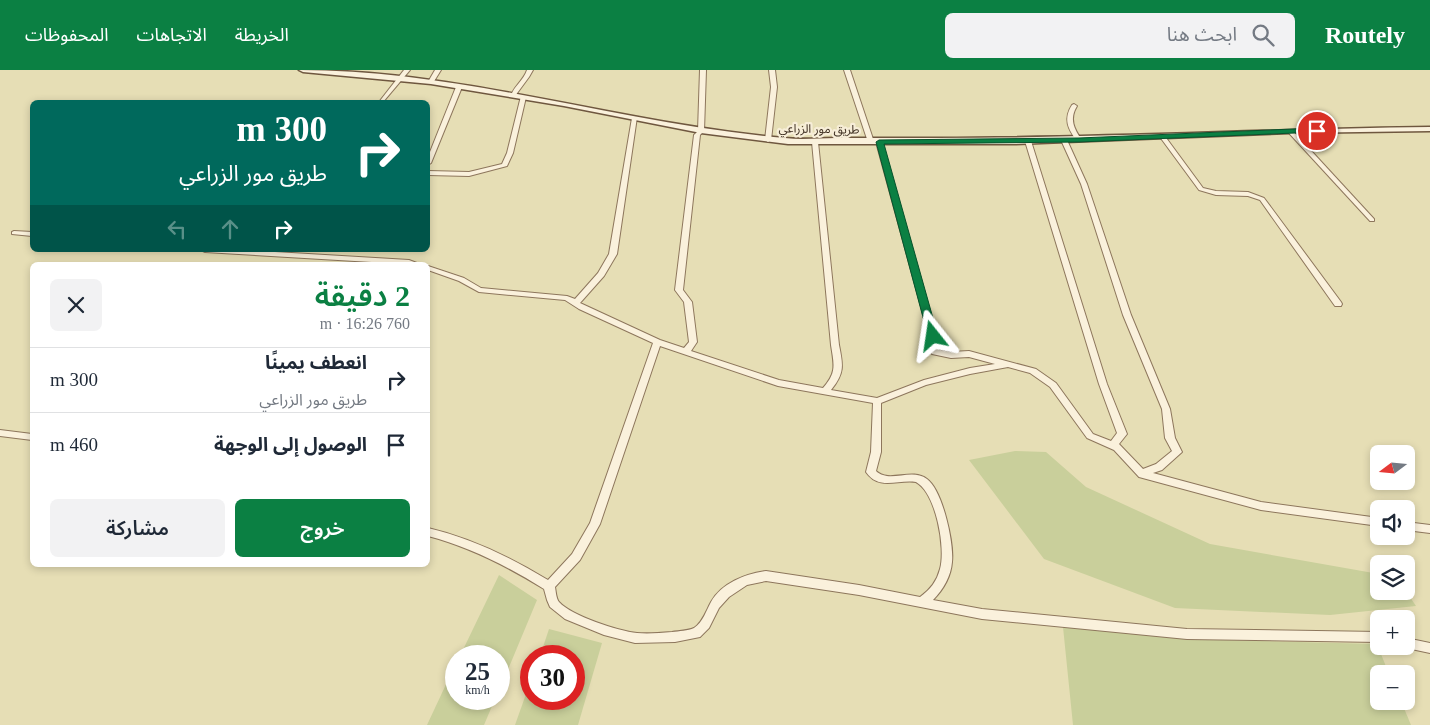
<!DOCTYPE html>
<html lang="ar">
<meta charset="utf-8">
<style>
body{margin:0;font-family:"Times New Roman","Noto Sans Arabic",serif;background:#f2f2f3;color:#1f2937;direction:rtl;height:100vh;display:flex;flex-direction:column;font-size:19px;white-space:nowrap}
*{box-sizing:border-box;margin:0}
p{font-size:16px;color:#747a83}
.icon{flex:none;width:28px;height:28px;fill:none;stroke:currentColor;stroke-width:2;stroke-linecap:round;stroke-linejoin:round}
.map{position:relative;flex:1;overflow:hidden;direction:ltr}
.sheet{position:absolute;left:30px;top:192px;width:400px;height:305px;display:flex;flex-direction:column;background:#fff;border-radius:8px;box-shadow:0 2px 8px #0003;direction:rtl}
.sheet>*{flex:none}
.top-card{position:absolute;left:30px;top:30px;width:400px;height:152px;border-radius:8px;box-shadow:0 2px 8px #0003;direction:rtl;background:#00695c;color:#fff;overflow:hidden}
.needle{width:32px;rotate:254deg}
.controls{position:absolute;left:1370px;top:375px;display:grid;gap:10px}
.controls a{display:grid;place-items:center;width:45px;height:45px;border-radius:8px;background:#fff;box-shadow:0 2px 8px #0003;font-size:25px}
.speed{position:absolute;left:445px;top:575px;display:flex;gap:10px;font-size:25px;font-weight:700;text-align:center}
.speed>*{display:grid;place-content:center;width:65px;height:65px;border-radius:50%;background:#fff;box-shadow:0 2px 8px #0003;line-height:1}
.speed small{font-size:12px;font-weight:400}
.speed .limit{border:8px solid #d22;background:#fff;color:#111}
.pin{position:absolute;display:grid;place-items:center;width:42px;height:42px;color:#fff;margin:-21px;border:2px solid #fff;border-radius:50%;box-shadow:0 1px 5px #0007}
.me{position:absolute;width:55px;margin:-28px;rotate:345deg;stroke-linejoin:round;filter:drop-shadow(0 0 4px #0008)}
.turn{display:flex;align-items:center;gap:18px;height:105px;padding:0 20px;font-size:22px}
.turn .icon{width:65px;height:65px;stroke-width:2.5}
.turn b{display:block;font-size:35px;line-height:42px}
.lanes{display:flex;align-items:center;height:48px;padding:0 20px;background:#0003;justify-content:center;gap:25px;direction:ltr}
.lanes .off{opacity:.35}
.round{display:grid;place-items:center;flex:none;width:52px;height:52px;border-radius:8px;background:#f2f2f3}
.summary{display:flex;align-items:center;justify-content:space-between;height:85px;padding:0 20px}
h1{font-size:30px;font-weight:600;line-height:38px;color:#0b8043}
.button{display:flex;gap:10px;margin-top:auto;padding:10px 20px}
.button a{flex:1;height:58px;border-radius:8px;background:#0b8043;color:#fff;font-size:20px;font-weight:600;line-height:58px;text-align:center}
.button a+a{background:#f2f2f3;color:#1f2937}
ul{padding:0;list-style:none}
li{display:flex;align-items:center;gap:15px;height:65px;padding:0 20px;border-top:1px solid #e0e1e3}
li div{flex:1}
li b{display:block;font-size:19px}
li em{font-style:normal}
header{display:flex;align-items:center;gap:30px;box-sizing:border-box;height:70px;padding:0 25px;background:#0b8043;color:#fff}
header strong{font-size:24px}
nav{display:flex;gap:28px;margin-inline-start:auto;font-size:18px}
.search{width:350px;height:45px;background:#f2f2f3;display:flex;align-items:center;gap:12px;box-sizing:border-box;padding:0 18px;border-radius:8px;color:#747a83;font-size:19px}
.map>svg:first-child{display:block}
.farmland{fill:#e6deb5;fill-rule:evenodd}
.green{fill:#c9cf9b}
.lines{fill:none;stroke-linecap:round;stroke-linejoin:round}
.street-casing{stroke:#8d765c;stroke-width:2}
.secondary-casing{stroke:#6f573f;stroke-width:3}
.street{fill:#faf1dc;fill-rule:evenodd}
.secondary{fill:#faf1dc;fill-rule:evenodd}
.route{fill:#0b8043;stroke:#07532c}
.labels{text-anchor:middle;dominant-baseline:central;stroke-width:4.5;stroke-linejoin:round;paint-order:stroke}
.far-street-label{font-size:12px;fill:#3d2e20;stroke:#f7eed8}
</style>
<header>
<strong>Routely</strong>
<div class="search"><svg class="icon" aria-label="search" viewBox="0 0 24 24"><circle cx="10" cy="10" r="6"/><path d="M15 15l6 6"/></svg>ابحث هنا</div>
<nav><a>الخريطة</a><a>الاتجاهات</a><a>المحفوظات</a></nav>
</header>
<div class="map">
<svg width="1430" height="655" viewBox="0 0 1430 655">
<rect width="100%" height="100%" fill="#f0e4c8"/>
<path class="farmland" d="M 0,0 L 1430,0 L 1430,655 L 0,655 ZM 32,32 L 428,32 L 428,180 L 32,180 ZM 32,195 L 428,195 L 428,495 L 32,495 ZM 1379,384 L 1406,384 L 1406,411 L 1379,411 ZM 1379,439 L 1406,439 L 1406,466 L 1379,466 ZM 1379,494 L 1406,494 L 1406,521 L 1379,521 ZM 1379,549 L 1406,549 L 1406,576 L 1379,576 ZM 456,586 L 499,586 L 499,629 L 456,629 ZM 531,586 L 574,586 L 574,629 L 531,629 ZM 1379,604 L 1406,604 L 1406,631 L 1379,631 Z"/>
<g class="green">
<polygon points="1015,381 1046,382 1086,417 1210,474 1379,504 1379,521 1406,521 1416,536 1330,545 1175,538 1044,489 969,390"/>
<polygon points="499,505 537,530 499,621 499,586 460,586"/>
<polygon points="1063,557 1187,569 1377,574 1389,604 1379,604 1379,631 1401,631 1411,655 1073,655"/>
<polygon points="549,559 602,573 578,655 515,655 531,610 531,629 574,629 574,586 540,586"/>
<polygon points="456,593 456,629 495,629 484,655 427,655"/>
</g>
<g class="lines">
<g class="street-casing">
<g id="street">
<polygon points="404,0 410,0 383,32 379,32"/>
<polygon points="435,0 441,0 433,13 429,13 428,12"/>
<path d="M 527,0 L 533,0 L 529,7 L 515,26 L 511,26 C 513,17 524,10 527,0 Z"/>
<path d="M 700,0 L 706,0 L 704,61 L 700,65 L 683,220 L 692,232 L 697,272 L 691,281 L 779,310 L 823,318 C 837,302 834,295 831,275 L 812,72 L 815,70 L 818,72 L 839,275 C 843,295 845,303 831,320 L 877,328 L 924,310 L 970,298 L 995,294 L 969,287 L 951,288 L 932,284 L 931,282 L 929,266 L 876,72 L 879,70 L 882,72 L 937,266 L 939,280 L 951,282 L 969,281 L 1036,299 L 1056,313 L 1093,364 L 1111,371 L 1117,363 L 1099,314 L 1025,71 L 1028,69 L 1031,71 L 1107,314 L 1127,364 L 1119,374 L 1143,399 L 1156,394 L 1172,381 L 1165,368 L 1162,339 L 1123,245 L 1081,114 L 1061,70 L 1064,68 L 1067,70 L 1087,114 L 1131,245 L 1170,339 L 1175,368 L 1182,382 L 1162,400 L 1153,403 L 1261,432 L 1379,448 L 1379,456 L 1261,440 L 1139,407 L 1114,380 L 1087,368 L 1050,317 L 1030,303 L 1008,297 L 970,304 L 926,315 L 881,333 L 881,382 L 876,401 C 890,414 911,397 927,409 C 943,421 954,474 952,492 C 951,506 943,520 933,530 L 982,539 L 1187,559 L 1379,562 L 1379,572 L 1187,569 L 982,549 L 859,525 L 766,511 L 747,515 L 729,527 L 719,538 L 709,558 L 700,567 L 675,572 L 635,573 L 604,565 L 565,549 L 550,537 L 547,530 L 544,519 C 507,496 470,477 428,466 L 428,458 C 471,468 510,487 548,510 L 572,484 L 590,453 L 653,273 L 579,239 L 565,230 L 479,222 L 459,211 L 428,200 L 428,196 L 464,208 L 481,218 L 567,226 L 575,229 L 598,203 L 609,184 L 632,48 L 637,47 L 617,184 L 604,206 L 580,233 L 660,270 L 684,278 L 689,272 L 684,232 L 675,220 L 694,65 L 698,61 ZM 660,276 L 778,316 L 873,333 L 871,382 L 866,402 C 879,421 898,409 916,412 C 936,423 946,478 940,499 C 937,511 930,520 920,527 L 859,515 L 766,501 C 745,504 722,513 711,532 C 706,541 703,552 694,558 C 688,561 679,561 672,562 C 660,563 648,564 637,563 C 618,561 572,546 559,532 C 556,528 556,522 555,517 L 580,490 L 600,454 Z"/>
<polygon points="769,0 775,0 777,17 771,70 768,72 765,70 771,17"/>
<polygon points="844,0 850,0 874,72 873,73 868,72"/>
<polygon points="459,15 462,17 431,93 428,95 428,87 456,17"/>
<polygon points="521,26 526,27 513,83 507,96 469,106 428,105 428,101 469,102 502,94 507,83"/>
<path d="M 1074,34 L 1077,36 C 1069,49 1074,59 1082,70 L 1079,72 L 1077,71 C 1068,59 1063,49 1072,35 Z"/>
<polygon points="1288,60 1292,60 1374,149 1374,151 1370,151 1288,62"/>
<polygon points="1160,65 1164,65 1203,118 1216,121 1248,122 1264,128 1341,232 1342,234 1341,236 1335,236 1260,130 1248,126 1216,125 1199,120 1160,67"/>
<polygon points="14,161 32,162 32,166 12,164 12,162"/>
<polygon points="201,180 241,180 409,190 422,195 205,182"/>
<polygon points="0,360 32,364 32,370 0,366"/>
<polygon points="1406,452 1430,455 1430,463 1406,460"/>
<polygon points="1406,568 1430,573 1430,583 1402,577 1406,576"/>
</g>
</g>
<g class="secondary-casing">
<path id="secondary" d="M 299,0 C 464,0 622,54 785,68 C 802,70 819,68 836,68 C 871,68 905,68 939,68 C 1103,68 1266,59 1430,57 L 1430,61 L 1290,63 L 1016,74 L 788,74 L 701,63 L 564,36 L 431,14 L 303,2 Z"/>
</g>
<use href="#street" class="street"/>
<use href="#secondary" class="secondary"/>
</g>
<polygon class="route" points="1317,58 1319,59 1319,62 1079,72 884,74 938,266 933,269 928,266 876,72 879,70 1079,68"/>
<g class="labels">
<g class="far-street-label">
<text transform="translate(819 59) rotate(1)">طريق مور الزراعي</text>
</g>
</g>
</svg>
<div class="controls">
<a><svg class="needle" viewBox="-14 -14 28 28"><path d="M0-13l5 13h-10z" fill="#e53935"/><path d="M0 13l5-13h-10z" fill="#747a83"/></svg></a>
<a><svg class="icon" aria-label="sound" viewBox="0 0 24 24"><path d="M4 9h4l5-4v14l-5-4H4zM17 9q2 3 0 6"/></svg></a>
<a><svg class="icon" aria-label="layers" viewBox="0 0 24 24"><path d="M12 4l9 5-9 5-9-5zM3 14l9 5 9-5"/></svg></a>
<a>+</a>
<a>−</a>
</div>
<div class="speed"><div>25<small>km/h</small></div><div class="limit">30</div></div>
<div class="pin" style="left:1317px;top:61px;background:#d93025"><svg class="icon" aria-label="arrive" viewBox="0 0 24 24"><path d="M6 21V4h12l-3 4 3 4H6"/></svg></div>
<svg class="me" style="left:933px;top:266px" viewBox="-20 -20 40 40"><path d="M0-17L14 15 0 8-14 15z" fill="#0b8043" stroke="#fff" stroke-width="4"/></svg>
<div class="top-card">
<div class="turn"><svg class="icon" aria-label="right" viewBox="0 0 24 24"><path d="M7 20v-9h11M14 6l5 5-5 5"/></svg><div><b>300 m</b>طريق مور الزراعي</div></div>
<div class="lanes"><svg class="icon off" aria-label="left" viewBox="0 0 24 24"><path d="M17 20v-9H6M10 6l-5 5 5 5"/></svg><svg class="icon off" aria-label="ahead" viewBox="0 0 24 24"><path d="M12 20V5M6 11l6-6 6 6"/></svg><svg class="icon" aria-label="right" viewBox="0 0 24 24"><path d="M7 20v-9h11M14 6l5 5-5 5"/></svg></div>
</div>
<section class="sheet">
<div class="summary"><div><h1>2 دقيقة</h1><p>760 m · 16:26</p></div><a class="round"><svg class="icon" aria-label="close" viewBox="0 0 24 24"><path d="M6 6l12 12M18 6L6 18"/></svg></a></div>
<ul>
<li><svg class="icon" aria-label="right" viewBox="0 0 24 24"><path d="M7 20v-9h11M14 6l5 5-5 5"/></svg><div><b>انعطف يمينًا</b><p>طريق مور الزراعي</p></div><em>300 m</em></li>
<li><svg class="icon" aria-label="arrive" viewBox="0 0 24 24"><path d="M6 21V4h12l-3 4 3 4H6"/></svg><div><b>الوصول إلى الوجهة</b></div><em>460 m</em></li>
</ul>
<div class="button"><a>خروج</a><a>مشاركة</a></div>
</section>
</div>
